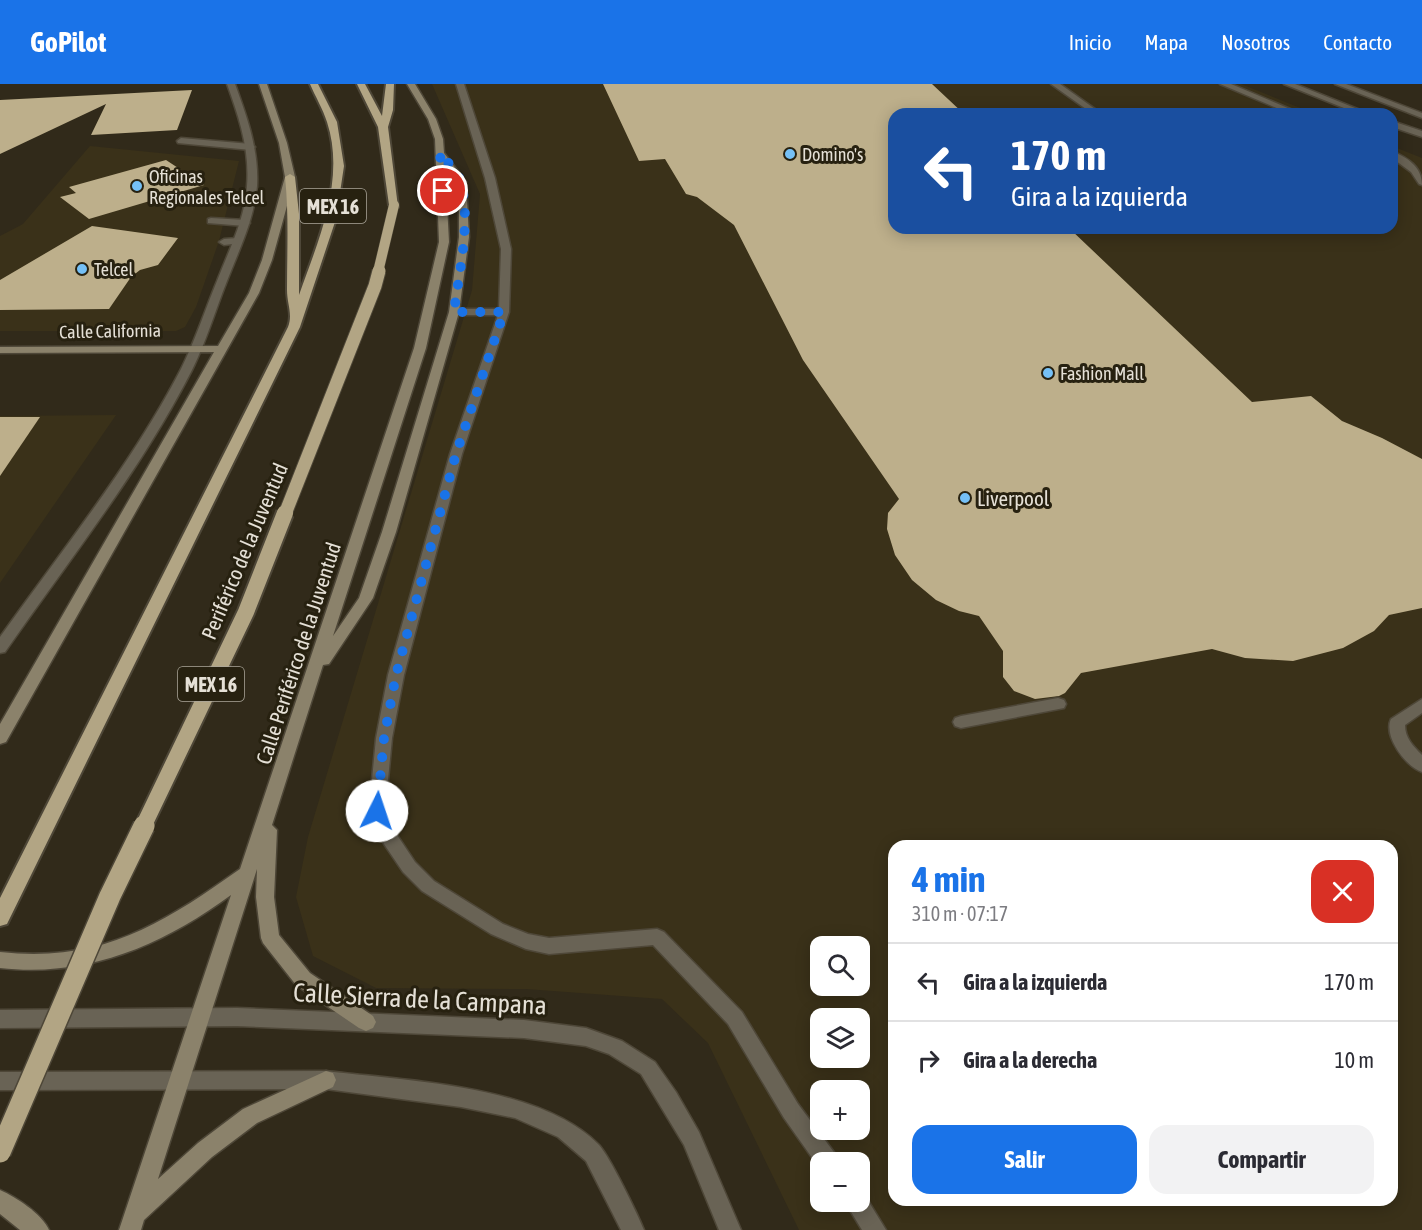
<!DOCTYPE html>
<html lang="es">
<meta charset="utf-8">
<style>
body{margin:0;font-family:"Asap Condensed",sans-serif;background:#f2f2f3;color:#2b2b33;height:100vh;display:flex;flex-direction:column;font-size:22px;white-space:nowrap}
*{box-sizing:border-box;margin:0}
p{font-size:20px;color:#7c7c81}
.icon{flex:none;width:33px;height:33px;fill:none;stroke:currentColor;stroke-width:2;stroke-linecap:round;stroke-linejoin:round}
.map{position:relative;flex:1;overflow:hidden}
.panel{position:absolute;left:888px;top:756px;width:510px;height:366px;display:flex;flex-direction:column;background:#fff;border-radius:18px;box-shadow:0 3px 15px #0003}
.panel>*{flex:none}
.banner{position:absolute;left:888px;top:24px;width:510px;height:126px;border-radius:18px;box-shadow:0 3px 15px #0003;background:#1a4fa0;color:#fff;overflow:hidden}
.fabs{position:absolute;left:810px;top:852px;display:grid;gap:12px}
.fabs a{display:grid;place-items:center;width:60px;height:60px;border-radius:12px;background:#fff;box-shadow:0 3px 15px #0003;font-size:30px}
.pin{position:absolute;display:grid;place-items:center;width:51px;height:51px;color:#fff;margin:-26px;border:3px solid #fff;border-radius:50%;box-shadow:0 2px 6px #0007}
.me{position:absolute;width:66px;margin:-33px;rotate:4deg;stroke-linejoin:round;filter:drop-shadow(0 0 4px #0008)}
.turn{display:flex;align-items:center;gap:21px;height:126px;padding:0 24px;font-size:27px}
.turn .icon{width:78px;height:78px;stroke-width:2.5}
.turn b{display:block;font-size:42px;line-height:51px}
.round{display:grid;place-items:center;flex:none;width:63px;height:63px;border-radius:18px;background:#f2f2f3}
.overview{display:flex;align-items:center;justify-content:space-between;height:102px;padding:0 24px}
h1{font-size:36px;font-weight:700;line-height:45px;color:#1a73e8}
.primary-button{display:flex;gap:12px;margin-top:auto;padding:12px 24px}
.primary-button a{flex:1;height:69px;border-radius:18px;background:#1a73e8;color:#fff;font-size:24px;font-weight:700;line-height:69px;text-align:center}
.primary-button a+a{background:#f2f2f3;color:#2b2b33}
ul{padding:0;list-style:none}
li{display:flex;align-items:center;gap:18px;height:78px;padding:0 24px;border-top:2px solid #e1e1e2}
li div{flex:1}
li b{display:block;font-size:22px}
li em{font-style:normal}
header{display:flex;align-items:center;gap:36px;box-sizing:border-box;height:84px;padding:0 30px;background:#1a73e8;color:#fff}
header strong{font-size:28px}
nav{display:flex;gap:33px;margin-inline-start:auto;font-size:21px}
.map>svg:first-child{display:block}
.built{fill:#3a3119;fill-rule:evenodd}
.building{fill:#bdaf8b}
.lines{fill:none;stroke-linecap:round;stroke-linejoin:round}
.service-casing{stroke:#4e4738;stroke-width:3}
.tertiary-casing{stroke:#4e4738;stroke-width:3}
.secondary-casing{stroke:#4e4738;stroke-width:3}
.trunk-casing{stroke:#4e4738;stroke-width:4}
.service{fill:#696355;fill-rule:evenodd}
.tertiary{fill:#696355;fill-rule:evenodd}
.secondary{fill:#8b826b;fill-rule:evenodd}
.trunk{fill:#b2a584;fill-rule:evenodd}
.trunk-bridge-far3-casing{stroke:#4e4738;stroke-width:11;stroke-linecap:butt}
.trunk-bridge-far2-casing{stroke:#4e4738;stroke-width:15;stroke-linecap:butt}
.trunk-bridge-far1-casing{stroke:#4e4738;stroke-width:20;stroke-linecap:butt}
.trunk-bridge-casing{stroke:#4e4738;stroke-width:24;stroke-linecap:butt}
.trunk-bridge-far3{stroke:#b2a584;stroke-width:10}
.trunk-bridge-far2{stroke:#b2a584;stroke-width:13}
.trunk-bridge-far1{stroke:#b2a584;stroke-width:16}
.trunk-bridge{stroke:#b2a584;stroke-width:21}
.route{stroke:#1a73e8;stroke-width:10;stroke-dasharray:0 18}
.poi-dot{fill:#75c0f6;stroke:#272110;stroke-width:2}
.labels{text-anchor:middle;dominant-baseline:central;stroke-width:6;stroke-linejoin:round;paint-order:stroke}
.far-poi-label{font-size:18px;fill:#e5e0d6;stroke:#272110;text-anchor:start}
.far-street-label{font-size:18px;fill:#e5e0d6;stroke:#272110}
.shield{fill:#272110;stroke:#aca79b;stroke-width:1.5}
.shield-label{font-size:20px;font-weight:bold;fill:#e5e0d6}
.poi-label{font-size:21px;fill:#e5e0d6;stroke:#272110;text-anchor:start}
.street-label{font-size:21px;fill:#e5e0d6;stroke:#272110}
.near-street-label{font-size:26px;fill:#e5e0d6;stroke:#272110}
</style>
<header>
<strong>GoPilot</strong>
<nav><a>Inicio</a><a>Mapa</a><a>Nosotros</a><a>Contacto</a></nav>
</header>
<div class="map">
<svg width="1422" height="1146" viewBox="0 0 1422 1146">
<rect width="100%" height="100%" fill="#312a1a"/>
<g class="built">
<path d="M 432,0 L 1241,0 L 1315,30 L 894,30 L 894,144 L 1392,144 L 1392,62 L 1422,74 L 1422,1146 L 799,1146 L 708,959 L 662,915 L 526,905 L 376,904 L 313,872 L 296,813 L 308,753 L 472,206 L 480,110 ZM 894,762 L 1392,762 L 1392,1116 L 894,1116 ZM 820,862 L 860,862 L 860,902 L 820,902 ZM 820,934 L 860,934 L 860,974 L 820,974 ZM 820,1006 L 860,1006 L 860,1046 L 820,1046 ZM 820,1078 L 860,1078 L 860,1118 L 820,1118 Z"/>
<polygon points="90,62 239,77 219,157 196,223 185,243 176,247 0,247 0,152 23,140"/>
<polygon points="116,331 0,499 0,332"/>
</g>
<g class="building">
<polygon points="603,0 932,0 964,30 894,30 894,144 1069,144 1252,318 1311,312 1342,337 1382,354 1422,375 1422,524 1389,531 1374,547 1343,564 1293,577 1245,574 1212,565 1081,589 1065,609 1059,612 1035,615 1014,607 1003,593 1003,567 979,532 959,527 936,516 912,496 895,471 887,445 888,429 899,415 803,276 734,141 697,113 686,110 665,75 639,77"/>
<polygon points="192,6 177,46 91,51 106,20 0,70 0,16"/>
<polygon points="166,76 204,101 89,135 60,113 76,109 69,103"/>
<polygon points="92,142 178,154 158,181 140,186 131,193 109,225 0,226 0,196"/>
<polygon points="0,333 40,333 0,392"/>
</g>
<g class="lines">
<g class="service-casing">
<g id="service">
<polygon points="456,0 464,0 495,94 511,165 509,228 462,370 404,591 392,654 385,727 397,751 415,778 434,797 503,840 528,850 549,854 657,845 664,848 742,928 798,1020 836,1071 838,1078 820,1078 820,1085 784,1034 728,940 653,861 549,870 526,865 491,850 422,807 403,788 384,760 369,727 376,654 388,591 450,370 498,231 454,231 449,228 454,225 499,225 501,165 485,94"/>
<polygon points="1051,0 1060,0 1102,30 1093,30"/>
<polygon points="1220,0 1231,0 1302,30 1291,30"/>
<polygon points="181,54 251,60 255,63 251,66 178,59 177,57"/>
<path d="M 1392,67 C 1408,74 1422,83 1422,101 L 1419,100 L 1411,88 L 1392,74 Z"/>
<polygon points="211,134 245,136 250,139 245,142 208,139 208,135"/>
<polygon points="238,154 241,155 241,159 224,161 219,158 224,155"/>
<polygon points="1058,614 1064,616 1066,620 1064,624 961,644 955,642 953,638 955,634 961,632"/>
<path d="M 1422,615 L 1422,629 L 1405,641 C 1405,654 1413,662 1422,671 L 1422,688 C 1406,683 1383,652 1391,635 Z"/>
<polygon points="860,1109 864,1110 886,1146 862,1146 845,1118 860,1118"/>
</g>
</g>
<g class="tertiary-casing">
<g id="tertiary">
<path d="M 227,0 L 235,0 C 247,33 259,66 257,102 C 254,136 239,166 227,197 C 215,227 206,258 192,286 C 141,386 69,476 5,568 L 0,569 L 0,553 C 62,466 132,380 181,285 C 195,257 205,226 217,197 C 229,166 245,135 247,102 C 250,66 239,33 227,0 Z"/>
<polygon points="1284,0 1295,0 1370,30 1359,30"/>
<polygon points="1335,0 1346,0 1422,29 1422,34"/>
<polygon points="1392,37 1422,47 1422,53 1392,43"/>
<polygon points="237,924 524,936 586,944 622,957 655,978 676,1008 699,1048 741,1146 719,1146 684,1061 641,990 609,970 586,962 524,954 237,942 0,944 0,926"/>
<path d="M 326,987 C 407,997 540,1001 599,1061 C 610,1073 637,1129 644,1146 L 621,1146 L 586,1077 L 558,1053 L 515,1034 L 461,1023 L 326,1005 L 0,1006 L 0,988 Z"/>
</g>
</g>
<g class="secondary-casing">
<g id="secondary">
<polygon points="259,0 267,0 287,59 295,93 272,176 259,209 6,658 0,660 0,640 214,268 0,269 0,263 218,262 249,209 262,176 285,93 279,59"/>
<path d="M 407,0 L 415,0 L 436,35 L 443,55 L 444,69 L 466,98 L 469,153 L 459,228 L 396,448 L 373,514 L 329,580 L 323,581 L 272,741 L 277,746 L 274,813 L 279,851 L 310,889 L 373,932 L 376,938 L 373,944 L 366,947 L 359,944 L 296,901 L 263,859 L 261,854 L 256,813 L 257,785 L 158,1095 L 198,1059 L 243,1025 L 326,987 L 333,989 L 336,996 L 333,1003 L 257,1039 L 212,1073 L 144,1136 L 141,1146 L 119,1146 L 231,811 C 163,861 87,894 0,884 L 0,868 C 101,879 161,841 240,785 L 414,264 L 439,158 L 435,55 L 428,35 ZM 445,83 L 456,98 L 459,122 L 459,153 L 449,228 L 382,448 L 359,514 L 333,552 L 426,264 L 449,158 Z"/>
<path d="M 0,1106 C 16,1113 42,1130 49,1146 L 20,1146 L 0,1130 Z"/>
</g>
</g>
<g class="trunk-casing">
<g id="trunk">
<path d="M 310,0 L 318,0 L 337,38 L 344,82 L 336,135 L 300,243 L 7,840 L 0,842 L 0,814 L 288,243 C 293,230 287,220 287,206 C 287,168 289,131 285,93 L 290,90 L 295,93 L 299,130 L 299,211 C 318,157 346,96 327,38 C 323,25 315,12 310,0 Z"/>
<polygon points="357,0 365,0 382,32 386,0 394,0 393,26 388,43 398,123 389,121 378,43"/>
</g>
</g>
<use href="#service" class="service"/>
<use href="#tertiary" class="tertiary"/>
<use href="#secondary" class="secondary"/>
<use href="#trunk" class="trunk"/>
<g class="trunk-bridge-far3-casing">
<polyline id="trunk-bridge-far3" points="378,188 394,121"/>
</g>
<g class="trunk-bridge-far2-casing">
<polyline id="trunk-bridge-far2" points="285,430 375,202 379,187"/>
</g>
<g class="trunk-bridge-far1-casing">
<polyline id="trunk-bridge-far1" points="143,743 246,528 285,429"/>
</g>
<g class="trunk-bridge-casing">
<polyline id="trunk-bridge" points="0,1068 110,812 144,742"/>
</g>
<use href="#trunk-bridge-far3" class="trunk-bridge-far3"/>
<use href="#trunk-bridge-far2" class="trunk-bridge-far2"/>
<use href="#trunk-bridge-far1" class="trunk-bridge-far1"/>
<use href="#trunk-bridge" class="trunk-bridge"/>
</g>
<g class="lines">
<path class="route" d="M 377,727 L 384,654 L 396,591 L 456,370 L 504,228 L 454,228 C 459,187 471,141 461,99 C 458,88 447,78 440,69 L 443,107"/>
</g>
<g class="poi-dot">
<circle cx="790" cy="70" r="6"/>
<circle cx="137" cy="102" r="6"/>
<circle cx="82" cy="185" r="6"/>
<circle cx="1048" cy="289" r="6"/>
<circle cx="965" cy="414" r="6"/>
</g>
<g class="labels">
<g class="far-poi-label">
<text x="802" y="70">Domino's</text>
<text x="149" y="92">Oficinas<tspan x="149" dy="21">Regionales Telcel</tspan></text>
<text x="94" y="185">Telcel</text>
<text x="1060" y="289">Fashion Mall</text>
</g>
<g class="far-street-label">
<text transform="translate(110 247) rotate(-1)">Calle California</text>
</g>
<g class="shield">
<rect x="300" y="105" width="66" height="34" rx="4.5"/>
<rect x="178" y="583" width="66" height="34" rx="4.5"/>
</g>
<g class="shield-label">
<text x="333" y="122">MEX 16</text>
<text x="211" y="600">MEX 16</text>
</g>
<g class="poi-label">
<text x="977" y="414">Liverpool</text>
</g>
<g class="street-label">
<text transform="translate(244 467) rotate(-67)">Periférico de la Juventud</text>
<text transform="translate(298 569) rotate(-72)">Calle Periférico de la Juventud</text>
</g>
<g class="near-street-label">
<text transform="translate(420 915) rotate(3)">Calle Sierra de la Campana</text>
</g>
</g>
</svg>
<div class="fabs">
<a><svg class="icon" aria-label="search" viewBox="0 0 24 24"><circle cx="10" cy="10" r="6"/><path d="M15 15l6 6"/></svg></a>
<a><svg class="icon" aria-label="layers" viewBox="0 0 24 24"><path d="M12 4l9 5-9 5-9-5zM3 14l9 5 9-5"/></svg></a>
<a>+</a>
<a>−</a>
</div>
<div class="pin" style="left:443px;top:107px;background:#d93025"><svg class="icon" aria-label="arrive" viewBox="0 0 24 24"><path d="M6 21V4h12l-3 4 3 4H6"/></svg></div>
<svg class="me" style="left:377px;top:727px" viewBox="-20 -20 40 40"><circle r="19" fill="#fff"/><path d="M0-13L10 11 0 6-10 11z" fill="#1a73e8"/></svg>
<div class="banner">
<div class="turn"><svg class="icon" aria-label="left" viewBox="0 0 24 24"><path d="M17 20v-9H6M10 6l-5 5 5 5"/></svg><div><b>170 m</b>Gira a la izquierda</div></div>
</div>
<section class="panel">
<div class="overview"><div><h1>4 min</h1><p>310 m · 07:17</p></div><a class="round" style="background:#d93025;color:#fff"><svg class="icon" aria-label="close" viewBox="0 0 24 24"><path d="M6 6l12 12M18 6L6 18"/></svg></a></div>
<ul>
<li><svg class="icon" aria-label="left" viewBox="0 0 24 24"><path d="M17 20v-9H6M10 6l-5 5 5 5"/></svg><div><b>Gira a la izquierda</b></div><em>170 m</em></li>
<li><svg class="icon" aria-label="right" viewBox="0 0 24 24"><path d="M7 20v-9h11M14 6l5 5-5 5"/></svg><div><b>Gira a la derecha</b></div><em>10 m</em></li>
</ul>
<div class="primary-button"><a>Salir</a><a>Compartir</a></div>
</section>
</div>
